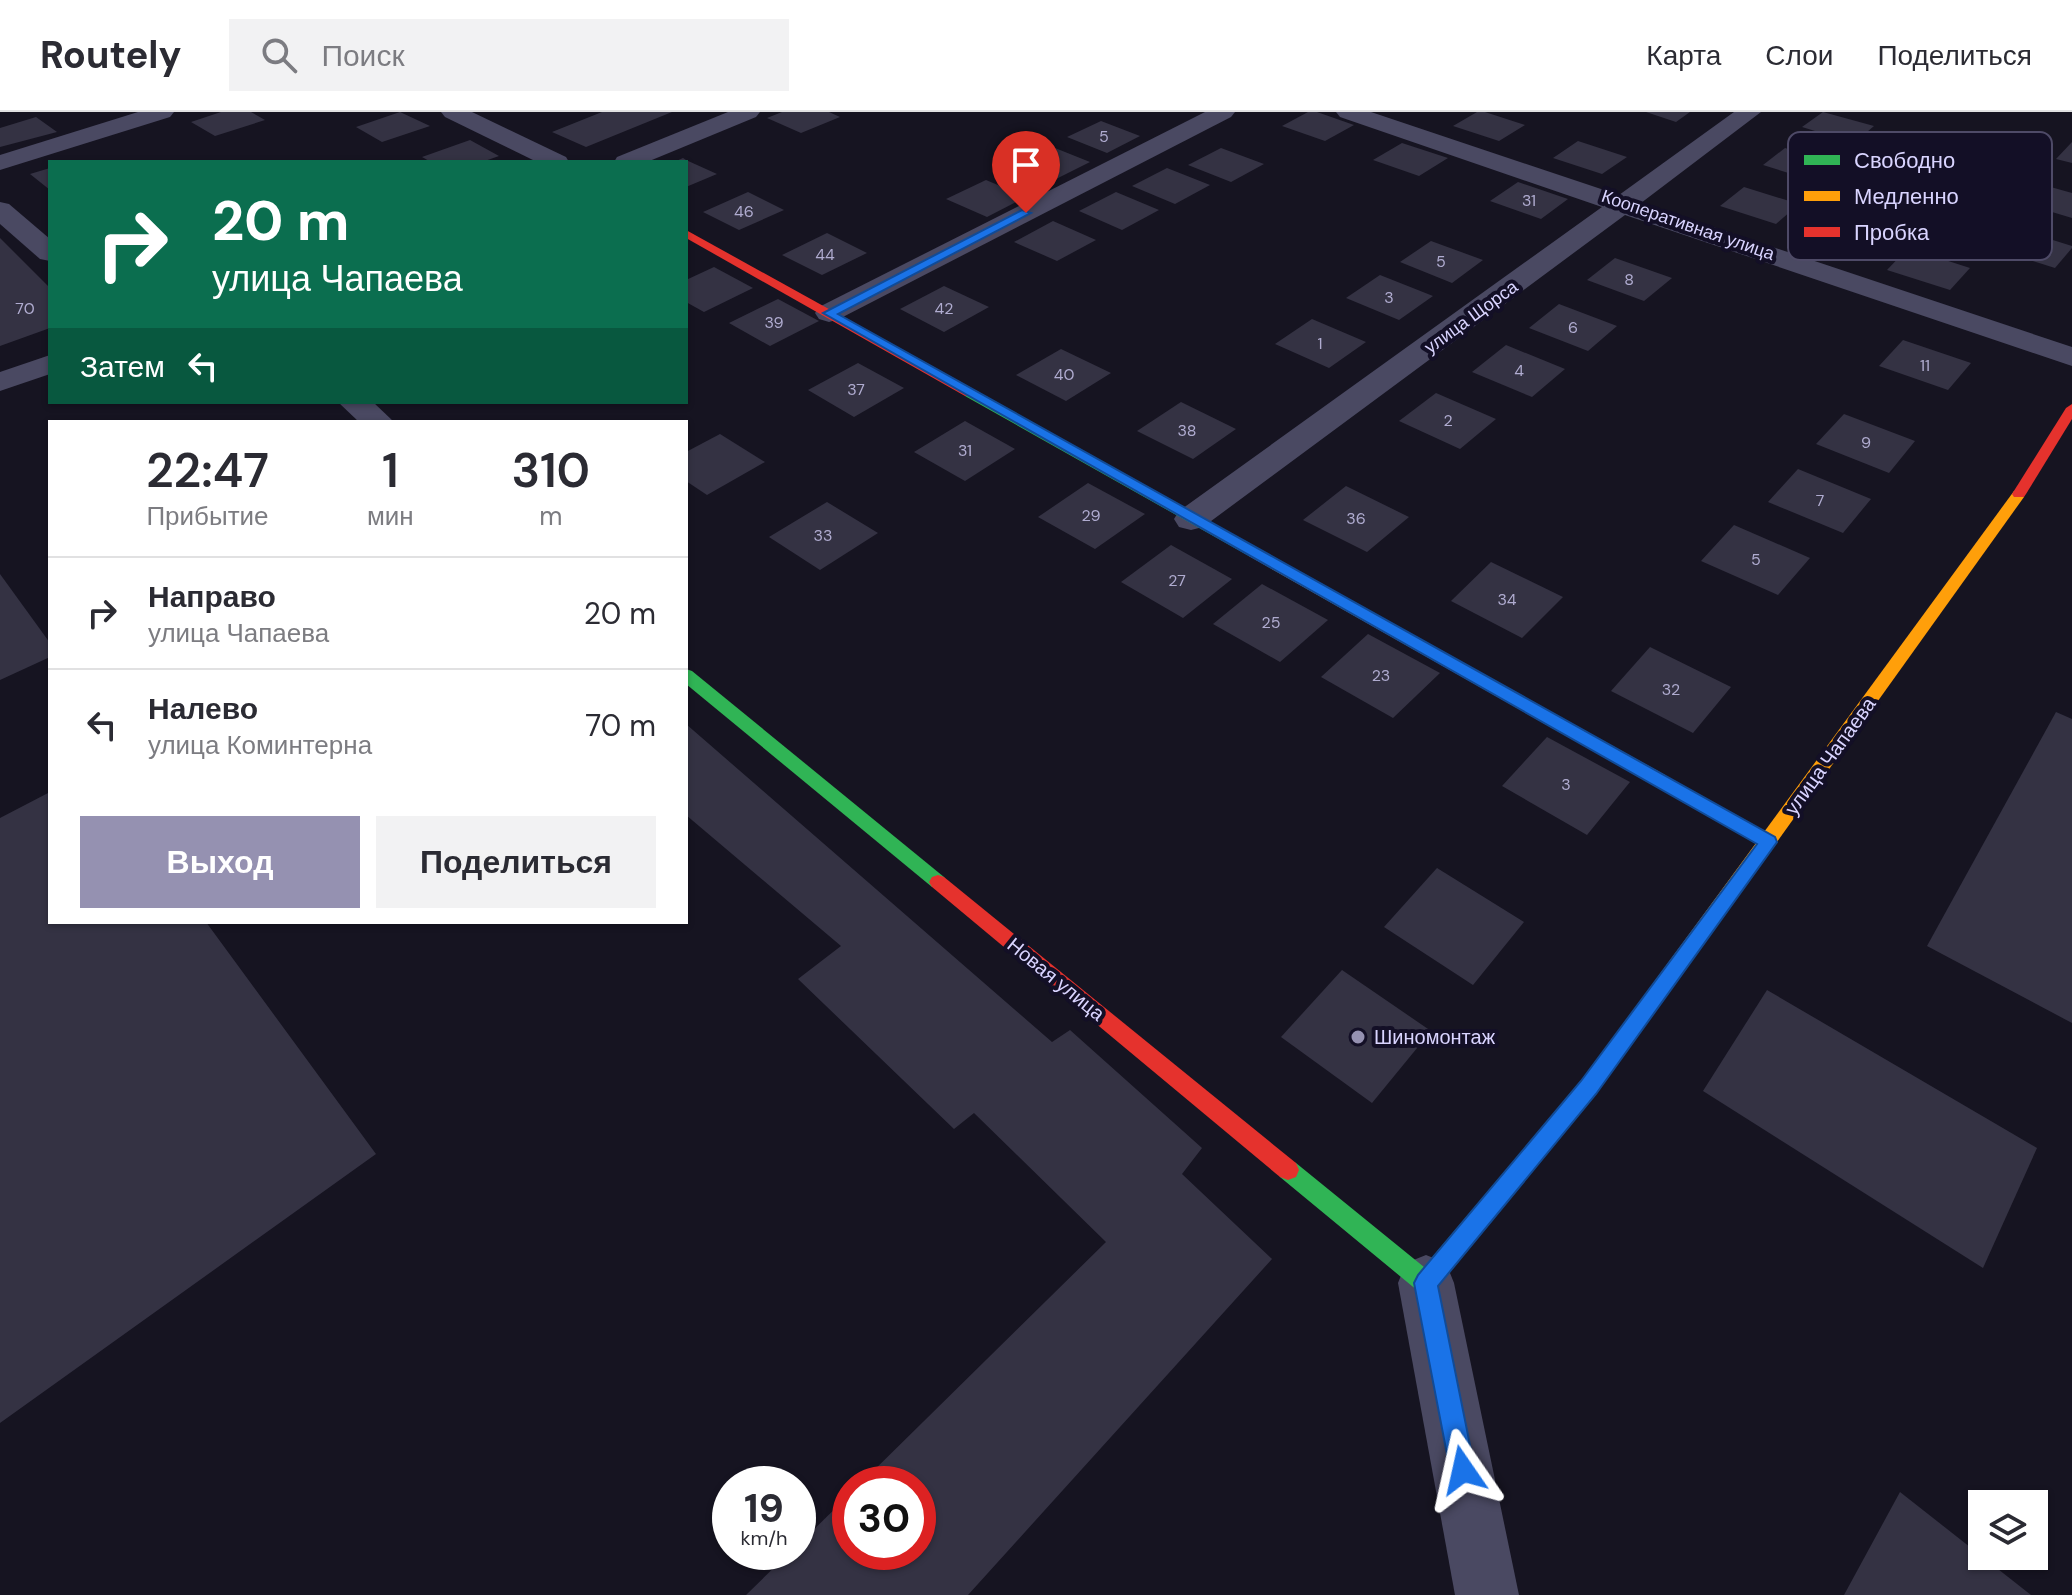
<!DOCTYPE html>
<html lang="ru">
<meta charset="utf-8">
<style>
body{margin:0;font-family:"DM Sans",sans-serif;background:#f2f2f3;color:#2b2b33;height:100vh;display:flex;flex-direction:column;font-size:30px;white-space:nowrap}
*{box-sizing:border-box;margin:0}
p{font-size:26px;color:#7c7c81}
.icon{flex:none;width:44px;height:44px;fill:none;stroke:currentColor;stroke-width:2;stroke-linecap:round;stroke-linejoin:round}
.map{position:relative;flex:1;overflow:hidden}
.details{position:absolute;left:48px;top:308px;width:640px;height:504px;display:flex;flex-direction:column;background:#fff;border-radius:0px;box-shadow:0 2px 6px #0004}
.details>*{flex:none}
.hud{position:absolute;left:48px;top:48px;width:640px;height:244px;border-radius:0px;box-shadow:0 2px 6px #0004;background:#0b6e4f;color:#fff;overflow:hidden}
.fabs{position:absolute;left:1968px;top:1378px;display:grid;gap:16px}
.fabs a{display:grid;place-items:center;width:80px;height:80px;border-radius:0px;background:#fff;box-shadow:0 2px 6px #0004;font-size:40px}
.speed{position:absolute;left:712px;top:1354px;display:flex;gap:16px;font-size:40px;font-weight:700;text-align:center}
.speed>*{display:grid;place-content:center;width:104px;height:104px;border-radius:50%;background:#fff;box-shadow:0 2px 6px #0004;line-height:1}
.speed small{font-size:20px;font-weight:400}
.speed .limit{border:12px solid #d22;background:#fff;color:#111}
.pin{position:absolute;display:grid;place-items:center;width:68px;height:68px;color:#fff;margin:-82px -34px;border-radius:50% 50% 50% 0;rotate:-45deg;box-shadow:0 0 8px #0007}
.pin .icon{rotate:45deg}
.me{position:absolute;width:88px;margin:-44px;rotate:349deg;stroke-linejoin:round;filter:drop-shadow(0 0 6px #0008)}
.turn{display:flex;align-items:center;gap:28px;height:168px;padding:0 32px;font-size:36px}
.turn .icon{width:104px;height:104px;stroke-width:2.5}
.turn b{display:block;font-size:56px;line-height:68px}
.then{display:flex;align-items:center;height:76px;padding:0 32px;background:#0003;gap:16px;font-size:30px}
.eta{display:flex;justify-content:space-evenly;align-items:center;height:136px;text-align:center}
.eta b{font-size:48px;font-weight:600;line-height:56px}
.button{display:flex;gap:16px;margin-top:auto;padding:16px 32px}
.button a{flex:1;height:92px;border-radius:0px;background:#9591b1;color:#fff;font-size:32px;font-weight:600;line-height:92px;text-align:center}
.button a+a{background:#f2f2f3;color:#2b2b33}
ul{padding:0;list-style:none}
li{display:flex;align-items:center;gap:24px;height:112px;padding:0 32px;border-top:2px solid #e1e1e2}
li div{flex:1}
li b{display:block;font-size:30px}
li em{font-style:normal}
header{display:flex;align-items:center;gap:48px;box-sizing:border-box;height:112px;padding:0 40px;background:#fff;border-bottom:2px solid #e1e1e2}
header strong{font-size:38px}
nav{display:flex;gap:44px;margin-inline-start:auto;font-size:28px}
.search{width:560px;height:72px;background:#f2f2f3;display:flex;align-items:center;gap:20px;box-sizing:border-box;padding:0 28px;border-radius:0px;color:#7c7c81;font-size:30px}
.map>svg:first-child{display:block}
.building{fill:#343243}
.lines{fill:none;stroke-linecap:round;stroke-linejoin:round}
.street{fill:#4a4962;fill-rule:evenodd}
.fast{fill:#30b455;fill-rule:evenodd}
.slow{fill:#ff9f0a;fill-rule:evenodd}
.jam{fill:#e5322d;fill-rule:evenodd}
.route{fill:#1a73e8;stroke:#114b97;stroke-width:2}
.poi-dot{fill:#9591b1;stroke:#130f26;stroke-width:3}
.labels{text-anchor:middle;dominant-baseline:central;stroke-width:8;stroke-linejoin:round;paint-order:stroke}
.number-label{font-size:16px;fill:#b0acd0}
.far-street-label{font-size:18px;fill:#d9d4ff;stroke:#130f26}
.street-label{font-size:20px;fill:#d9d4ff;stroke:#130f26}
.poi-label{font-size:20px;fill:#d9d4ff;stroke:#130f26;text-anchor:start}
.key{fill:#130f26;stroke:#4e4a67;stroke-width:2}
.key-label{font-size:22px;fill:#d9d4ff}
</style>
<header>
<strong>Routely</strong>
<div class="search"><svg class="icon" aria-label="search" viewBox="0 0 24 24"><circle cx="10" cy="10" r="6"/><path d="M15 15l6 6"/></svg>Поиск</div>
<nav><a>Карта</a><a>Слои</a><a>Поделиться</a></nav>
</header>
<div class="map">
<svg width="2072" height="1483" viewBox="0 0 2072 1483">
<rect width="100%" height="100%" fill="#161421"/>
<g class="building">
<polygon points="221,0 251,0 265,8 215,24 191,10"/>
<polygon points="400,0 430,14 382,30 356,15"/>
<polygon points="602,0 672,0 586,35 552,20"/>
<polygon points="782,0 829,0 840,5 801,21 767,6"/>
<polygon points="1308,0 1317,0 1354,13 1325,29 1282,14"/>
<polygon points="1477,0 1485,0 1525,13 1499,29 1453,14"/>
<polygon points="1646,0 1690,0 1676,10"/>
<polygon points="1823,0 1874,14 1854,31 1802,15"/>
<polygon points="36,5 57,20 0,35 0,16"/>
<polygon points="1101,9 1140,24 1107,41 1067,25"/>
<polygon points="470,28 499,44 482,50 431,50 422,45"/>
<polygon points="1578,29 1627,45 1602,62 1553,46"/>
<polygon points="2072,30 2072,51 2056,47"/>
<polygon points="1402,31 1448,46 1419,64 1373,48"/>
<polygon points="1050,34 1090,50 1054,68 1014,51"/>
<polygon points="1221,36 1264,52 1231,70 1188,53"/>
<polygon points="1785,36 1838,52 1817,70 1763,53"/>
<polygon points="683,46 686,48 717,62 686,75 686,50 674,50"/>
<polygon points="50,56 50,78 30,62"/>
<polygon points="1167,56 1210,73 1175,92 1132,74"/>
<polygon points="986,68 1026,85 987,105 946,87"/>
<polygon points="2029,69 2072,81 2072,106 2012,88"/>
<polygon points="1518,70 1568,87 1541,107 1490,89"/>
<polygon points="1744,75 1799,92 1776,112 1720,94"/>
<polygon points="748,80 784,98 739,118 703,100"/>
<polygon points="1116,80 1159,98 1122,118 1079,99"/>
<polygon points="1053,109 1096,128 1057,149 1014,130"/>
<polygon points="2011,115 2072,134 2072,136 2055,156 1992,136"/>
<polygon points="827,121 867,141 822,163 782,143"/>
<polygon points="0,126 50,176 50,216 0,234"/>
<polygon points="1431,129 1483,148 1452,171 1400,150"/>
<polygon points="1908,136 1970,156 1950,178 1887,158"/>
<polygon points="1615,146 1672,166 1644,189 1587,168"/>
<polygon points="714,155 753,176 704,200 686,190 686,168"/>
<polygon points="1380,163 1433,184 1399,208 1346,186"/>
<polygon points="944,174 989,195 944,220 900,197"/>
<polygon points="778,187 819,209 770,234 729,211"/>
<polygon points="1559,192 1617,214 1588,239 1529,216"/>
<polygon points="1312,207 1366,230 1329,256 1275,232"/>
<polygon points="1903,228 1971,251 1948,278 1879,254"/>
<polygon points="1506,233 1565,257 1532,285 1472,260"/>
<polygon points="1061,237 1111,261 1066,289 1016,263"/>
<polygon points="858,251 904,276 854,305 808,278"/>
<polygon points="1436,281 1496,307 1460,337 1399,309"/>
<polygon points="1181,290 1236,317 1193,347 1137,319"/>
<polygon points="1844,302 1915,329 1889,361 1816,332"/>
<polygon points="965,309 1015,337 965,369 914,340"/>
<polygon points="720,322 765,350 707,383 686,369 686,340"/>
<polygon points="1798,357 1871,387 1843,421 1768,390"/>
<polygon points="1088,371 1145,402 1095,437 1038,405"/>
<polygon points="1346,374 1409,405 1367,440 1303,408"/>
<polygon points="827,390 878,421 820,458 769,425"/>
<polygon points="1734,413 1810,446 1778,483 1701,449"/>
<polygon points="1171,433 1232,467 1183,506 1121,470"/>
<polygon points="1491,450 1563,485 1522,526 1451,489"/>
<polygon points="0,462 50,531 50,545 0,568"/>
<polygon points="1262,472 1328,508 1280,550 1213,512"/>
<polygon points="1368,522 1440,561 1393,606 1321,565"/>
<polygon points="1650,535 1731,575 1693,621 1611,579"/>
<polygon points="2056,600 2072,607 2072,911 1927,834"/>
<polygon points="686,612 1052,930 1070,918 1202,1036 1182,1062 1272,1147 968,1483 746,1483 790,1440 798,1440 798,1433 850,1382 850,1440 918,1440 918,1372 860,1372 1106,1130 974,1001 954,1017 798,867 841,834 686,703"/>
<polygon points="1547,625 1630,670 1587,723 1502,674"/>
<polygon points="50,680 50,810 206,810 376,1042 0,1311 0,706"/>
<polygon points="1437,756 1524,810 1473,873 1384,815"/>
<polygon points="1342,858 1431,919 1372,991 1281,925"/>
<polygon points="1767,878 2037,1036 1983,1156 1703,979"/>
<polygon points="1900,1380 2031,1483 1844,1483"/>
</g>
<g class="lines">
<g class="street">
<polygon points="138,0 174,0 170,5 0,58 0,43"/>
<polygon points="441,0 472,0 566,45 569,50 537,50 445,5"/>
<polygon points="728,0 760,0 756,5 647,50 614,50 617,45"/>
<polygon points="1205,0 1235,0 1231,5 839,207 829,210 819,207 815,201 819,195"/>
<polygon points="1336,0 1371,0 1619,83 1734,0 1761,0 1641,91 2072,235 2072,254 1625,103 1203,415 1191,418 1179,415 1174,407 1179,399 1602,95 1340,5"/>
<polygon points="0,90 9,92 50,127 50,149 40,147 0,112"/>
<polygon points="50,243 50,262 0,279 0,260"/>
<polygon points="338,290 373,290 394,310 359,310"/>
<polygon points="1426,1143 1446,1151 1454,1171 1519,1483 1455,1483 1398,1171 1406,1151"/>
</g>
<g class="fast">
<polygon points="965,278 975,278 1261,441 1254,446 1249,444 965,284"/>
<polygon points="686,557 692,559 944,765 947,770 944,775 932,775 686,572"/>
<polygon points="1659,662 1774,725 1777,730 1774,735 1762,735 1653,673 1650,668 1653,663"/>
<polygon points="1656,875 1663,877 1666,883 1663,889 1596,982 1434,1179 1426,1182 1418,1179 1280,1065 1277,1058 1280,1051 1288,1048 1296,1051 1424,1155 1582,968 1649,877"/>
</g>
<g class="slow">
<polygon points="2019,378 2024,379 2024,385 1663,889 1656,891 1649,889 1646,883 1649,877 2014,379"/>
<polygon points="1254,436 1665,663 1668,668 1665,673 1653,673 1249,444 1247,441"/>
</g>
<g class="jam">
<polygon points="686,118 975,278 976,281 965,284 686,126"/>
<polygon points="2072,292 2072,307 2026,382 2024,385 2014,385 2012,382 2066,296"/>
<polygon points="938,763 944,765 1296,1051 1299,1058 1296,1065 1288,1068 1280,1065 932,775 929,770 932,765"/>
</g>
</g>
<polygon class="route" points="1022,98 1031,101 838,202 1775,725 1777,730 1596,982 1438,1174 1475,1358 1472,1367 1463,1371 1454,1367 1450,1358 1414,1171 1418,1163 1581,969 1757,732 823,201"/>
<circle class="poi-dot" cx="1358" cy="925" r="8"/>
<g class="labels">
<g class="number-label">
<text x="1104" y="24">5</text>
<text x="1529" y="88">31</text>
<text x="744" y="99">46</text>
<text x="825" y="142">44</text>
<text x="1441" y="149">5</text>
<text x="1629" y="167">8</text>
<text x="1389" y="185">3</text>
<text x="25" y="196">70</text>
<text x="944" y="196">42</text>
<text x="774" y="210">39</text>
<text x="1573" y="215">6</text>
<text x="1320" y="231">1</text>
<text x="1925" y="253">11</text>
<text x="1519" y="258">4</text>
<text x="1064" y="262">40</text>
<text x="856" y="277">37</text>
<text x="1448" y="308">2</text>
<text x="1187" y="318">38</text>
<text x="1866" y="330">9</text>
<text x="965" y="338">31</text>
<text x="1820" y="388">7</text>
<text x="1091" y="403">29</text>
<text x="1356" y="406">36</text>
<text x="823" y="423">33</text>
<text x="1756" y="447">5</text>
<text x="1177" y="468">27</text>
<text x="1507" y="487">34</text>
<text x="1271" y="510">25</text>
<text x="1381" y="563">23</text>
<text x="1671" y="577">32</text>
<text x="1566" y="672">3</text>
</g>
<g class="far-street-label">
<text transform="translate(1688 113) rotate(19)">Кооперативная улица</text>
<text transform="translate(1471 205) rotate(-36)">улица Щорса</text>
</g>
<g class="street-label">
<text transform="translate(1830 644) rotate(-54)">улица Чапаева</text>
<text transform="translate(1056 867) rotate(39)">Новая улица</text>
</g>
<g class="poi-label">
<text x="1374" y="925">Шиномонтаж</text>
</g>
</g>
<rect x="1788" y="20" width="264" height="128" rx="12" class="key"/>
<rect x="1804" y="43" width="36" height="10" fill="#30b455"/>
<rect x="1804" y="79" width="36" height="10" fill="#ff9f0a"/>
<rect x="1804" y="115" width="36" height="10" fill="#e5322d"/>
<g class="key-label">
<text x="1854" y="56">Свободно</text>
<text x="1854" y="92">Медленно</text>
<text x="1854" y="128">Пробка</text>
</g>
</svg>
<div class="fabs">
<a><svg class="icon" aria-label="layers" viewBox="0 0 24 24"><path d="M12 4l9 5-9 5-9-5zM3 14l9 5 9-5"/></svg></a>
</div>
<div class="speed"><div>19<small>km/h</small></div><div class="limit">30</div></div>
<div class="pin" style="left:1026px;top:101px;background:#d93025"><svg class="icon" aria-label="arrive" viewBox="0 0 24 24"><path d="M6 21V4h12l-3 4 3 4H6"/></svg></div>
<svg class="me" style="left:1463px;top:1358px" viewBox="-20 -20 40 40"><path d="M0-17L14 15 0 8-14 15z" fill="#1a73e8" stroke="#fff" stroke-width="4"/></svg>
<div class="hud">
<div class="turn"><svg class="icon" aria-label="right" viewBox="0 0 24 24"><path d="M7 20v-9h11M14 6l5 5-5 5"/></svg><div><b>20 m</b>улица Чапаева</div></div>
<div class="then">Затем<svg class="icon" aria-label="left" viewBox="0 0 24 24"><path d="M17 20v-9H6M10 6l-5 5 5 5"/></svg></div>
</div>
<section class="details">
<div class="eta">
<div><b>22:47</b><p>Прибытие</p></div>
<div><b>1</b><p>мин</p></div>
<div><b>310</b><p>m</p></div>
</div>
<ul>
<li><svg class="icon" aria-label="right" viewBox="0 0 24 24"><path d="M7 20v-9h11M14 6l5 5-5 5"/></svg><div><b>Направо</b><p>улица Чапаева</p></div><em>20 m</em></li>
<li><svg class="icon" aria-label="left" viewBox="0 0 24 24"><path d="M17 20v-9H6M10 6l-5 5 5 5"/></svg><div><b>Налево</b><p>улица Коминтерна</p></div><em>70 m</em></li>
</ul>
<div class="button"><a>Выход</a><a>Поделиться</a></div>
</section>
</div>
